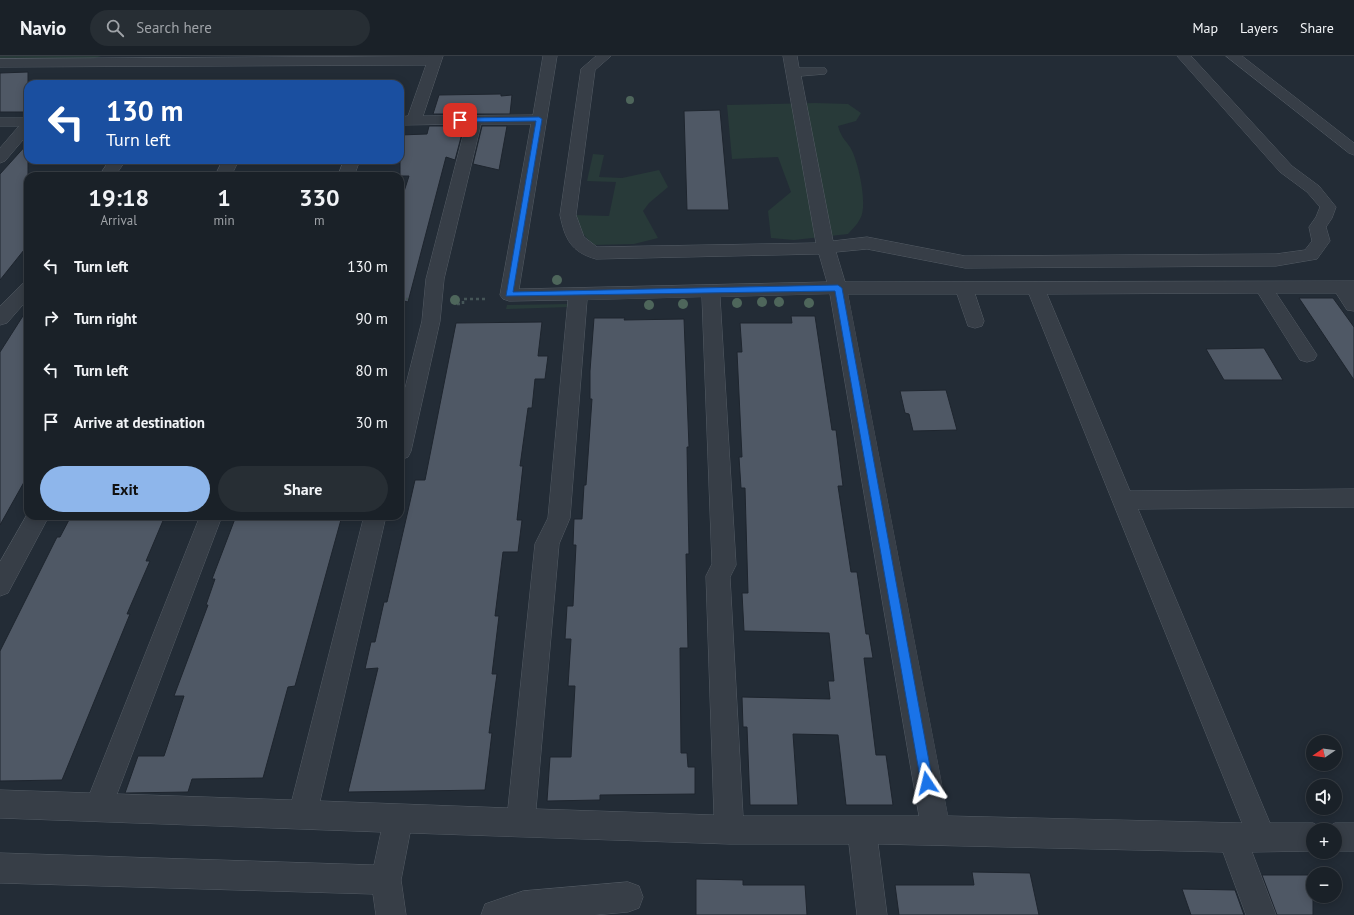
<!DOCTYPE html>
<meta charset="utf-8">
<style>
body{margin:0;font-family:"PT Sans",sans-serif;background:#272e34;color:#f1f3f6;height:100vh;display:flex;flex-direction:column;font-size:15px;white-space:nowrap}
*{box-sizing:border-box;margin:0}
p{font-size:13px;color:#9fa3a8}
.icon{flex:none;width:22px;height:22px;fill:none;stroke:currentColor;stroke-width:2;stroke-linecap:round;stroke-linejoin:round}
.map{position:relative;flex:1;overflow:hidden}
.details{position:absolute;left:24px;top:116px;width:380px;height:348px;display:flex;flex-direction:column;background:#1a2128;border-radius:12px;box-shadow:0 2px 10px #0003,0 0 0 1px #383e45}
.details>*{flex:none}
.top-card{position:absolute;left:24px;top:24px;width:380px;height:84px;border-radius:12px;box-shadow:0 2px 10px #0003,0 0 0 1px #383e45;background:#1a4fa0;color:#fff;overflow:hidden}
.needle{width:26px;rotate:257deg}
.fabs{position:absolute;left:1306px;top:679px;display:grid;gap:8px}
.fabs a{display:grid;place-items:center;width:36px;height:36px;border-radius:50%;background:#1a2128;box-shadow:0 2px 10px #0003,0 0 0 1px #383e45;font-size:20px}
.pin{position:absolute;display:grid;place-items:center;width:34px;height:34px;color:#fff;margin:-17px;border-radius:8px;box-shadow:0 2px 6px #0006}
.me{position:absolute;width:44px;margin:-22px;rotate:350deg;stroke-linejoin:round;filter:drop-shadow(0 0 3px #0008)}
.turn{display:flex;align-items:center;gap:14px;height:84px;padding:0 16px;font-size:18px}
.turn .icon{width:52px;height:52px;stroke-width:2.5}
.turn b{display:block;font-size:28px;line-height:34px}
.eta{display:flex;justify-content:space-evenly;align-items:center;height:68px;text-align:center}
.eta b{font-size:24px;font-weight:600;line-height:28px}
.cta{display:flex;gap:8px;margin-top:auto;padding:8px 16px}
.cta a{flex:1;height:46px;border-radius:24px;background:#8eb6eb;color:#111;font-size:16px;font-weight:600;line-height:46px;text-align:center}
.cta a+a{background:#272e34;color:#f1f3f6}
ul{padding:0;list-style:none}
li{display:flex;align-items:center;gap:12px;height:52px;padding:0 16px}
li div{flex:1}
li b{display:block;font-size:15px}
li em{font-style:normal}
header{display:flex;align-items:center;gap:24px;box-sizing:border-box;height:56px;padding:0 20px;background:#1a2128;border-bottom:1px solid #383e45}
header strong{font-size:19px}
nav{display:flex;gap:22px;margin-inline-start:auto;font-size:14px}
.search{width:280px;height:36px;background:#272e34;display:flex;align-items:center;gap:10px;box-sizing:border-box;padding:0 14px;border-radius:22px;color:#9fa3a8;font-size:15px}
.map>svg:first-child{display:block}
.green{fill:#283a39}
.building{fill:#4f5865;stroke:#1e252e}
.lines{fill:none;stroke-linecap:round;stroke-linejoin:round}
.minor-casing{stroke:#545c65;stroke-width:1}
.path{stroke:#455557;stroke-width:2.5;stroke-dasharray:3 3;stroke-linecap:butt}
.minor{fill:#373e47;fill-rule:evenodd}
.tree{fill:#4e665b}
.route{fill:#1a73e8;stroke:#114b97}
</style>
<header>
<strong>Navio</strong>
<div class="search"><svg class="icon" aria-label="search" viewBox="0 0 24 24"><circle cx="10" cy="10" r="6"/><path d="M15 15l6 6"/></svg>Search here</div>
<nav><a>Map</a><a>Layers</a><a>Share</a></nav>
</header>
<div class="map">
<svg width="1354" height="859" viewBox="0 0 1354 859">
<rect width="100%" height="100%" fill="#232c36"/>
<g class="green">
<polygon points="0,0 101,0 92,3 0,3"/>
<path d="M 815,47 L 848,48 L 861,57 L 856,65 L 838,70 C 842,85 849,86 853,97 C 859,111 868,150 860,163 C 857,169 852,173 848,178 L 794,184 L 771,182 L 768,155 L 791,136 L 778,101 L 732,103 L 727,49 Z"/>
<polygon points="593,98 604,99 599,121 622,122 659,114 668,131 649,147 643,155 658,182 634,188 593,189 577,171 574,159 609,160 616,126 587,125"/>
<polygon points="570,248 570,251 506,253 507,249"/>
</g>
<g class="building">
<polygon points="28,16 28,56 0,56 0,17"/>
<polygon points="501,38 501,40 512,39 510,58 433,58 439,39"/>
<polygon points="720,54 729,154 687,154 684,55"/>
<polygon points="429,70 464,70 455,104 446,101 408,246 400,244 400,148 409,120 400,120 400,79 427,78"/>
<polygon points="482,70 507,70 499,114 473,108"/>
<polygon points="28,87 28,189 0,224 0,118"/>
<polygon points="1299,242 1333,242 1354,271 1354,324"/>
<polygon points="28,252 28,419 0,469 0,296"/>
<polygon points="791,260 815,260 832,374 836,374 843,430 838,430 851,516 857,516 866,578 869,578 873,602 864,602 876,699 886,699 893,749 846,749 838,679 793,678 798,749 750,749 747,671 743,671 742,641 830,643 828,625 834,625 829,577 744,575 742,537 748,537 745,432 741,432 739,401 742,401 737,296 742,296 740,267 792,267"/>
<polygon points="594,262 625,262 624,264 684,263 689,391 687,391 689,498 686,498 688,592 680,592 681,697 687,697 688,711 695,711 695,738 600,739 600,744 547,745 550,701 571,701 575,630 568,630 571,583 565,583 567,550 573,550 576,489 573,489 574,463 582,463 584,429 586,429 592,343 590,343 590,315"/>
<polygon points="542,266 538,300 548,300 545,323 535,323 532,352 528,352 520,410 523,410 517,464 522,464 518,496 503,496 495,560 499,560 492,618 497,618 489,677 492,677 485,734 348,736 378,612 365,613 371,586 375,586 384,546 387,546 415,424 425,424 456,267"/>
<polygon points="1264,292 1283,324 1224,324 1206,293"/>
<polygon points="946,334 957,374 913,375 909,358 905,357 900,335"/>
<polygon points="71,460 165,460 146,505 150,505 127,558 130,558 62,724 0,725 0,595 57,481 60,481"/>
<polygon points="236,460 342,460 295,630 288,631 263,722 192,723 188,736 125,737 138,700 164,700 184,640 174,640 208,549 206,549 215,523 212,523"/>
<polygon points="972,816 1030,817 1039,859 899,859 895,829 974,829"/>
<polygon points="1262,819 1313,819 1313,859 1277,859"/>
<polygon points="696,823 743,824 743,829 805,829 807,859 696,859"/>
<polygon points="1182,833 1235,834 1244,859 1191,859"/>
</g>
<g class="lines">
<g class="minor-casing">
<g id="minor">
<path d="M 429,0 L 443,0 L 423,60 L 533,59 L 543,0 L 557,0 L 519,233 L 827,226 L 819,198 L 596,203 C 571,196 565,183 560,159 L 581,13 L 596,0 L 611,0 L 595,14 L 576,159 L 584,181 L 597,191 L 816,187 L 783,0 L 797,0 L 799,12 L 825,12 L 827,15 L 825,18 L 801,20 L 833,185 L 867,181 L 965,200 L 1276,198 L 1305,194 L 1312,185 L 1309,171 L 1316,161 L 1320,151 L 1307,136 L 1280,116 L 1177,0 L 1191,0 L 1292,110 L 1319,130 L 1336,151 L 1332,162 L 1326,171 L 1330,185 L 1317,203 L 1276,210 L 965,212 L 867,193 L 836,196 L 845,226 L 1354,225 L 1354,255 L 1347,254 L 1336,237 L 1276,237 L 1317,299 L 1314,304 L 1307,306 L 1300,304 L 1258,237 L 1047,238 L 1130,435 L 1354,433 L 1354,451 L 1138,453 L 1270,767 L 1313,767 L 1324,773 L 1335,767 L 1354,767 L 1354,795 L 1335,795 L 1335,774 L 1313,774 L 1313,795 L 1252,796 L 1276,859 L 1246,859 L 1223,796 L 878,788 L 887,859 L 857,859 L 849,788 L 729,788 L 410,777 L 401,824 L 406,859 L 376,859 L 373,838 L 0,827 L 0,797 L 374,809 L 381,776 L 0,762 L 0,734 L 90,737 L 200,460 L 222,460 L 117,738 L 292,744 L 364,460 L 386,460 L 320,745 L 508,752 L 535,488 L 548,462 L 568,244 L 509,245 L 503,243 L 500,239 L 531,68 L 481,68 L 444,223 L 440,265 L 411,395 L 408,401 L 400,404 L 400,352 L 422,265 L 426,223 L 466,68 L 400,69 L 400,61 L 408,60 L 426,9 L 0,11 L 0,3 ZM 830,238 L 919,760 L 743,760 L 730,521 L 736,509 L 720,241 ZM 848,238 L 957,238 L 968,270 L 975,272 L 982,270 L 984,265 L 975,238 L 1029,238 L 1242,767 L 948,760 ZM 702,241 L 712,508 L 706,520 L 714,759 L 536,753 L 559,488 L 570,462 L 587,244 Z"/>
<polygon points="1226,0 1242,0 1354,87 1354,99 1349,97"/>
<polygon points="0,62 28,62 28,78 5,105 0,107 0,92 19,70 0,70"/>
<polygon points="110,104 126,104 115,120 99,120"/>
<polygon points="223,104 239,104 231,120 215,120"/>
<polygon points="344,104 360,104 354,120 338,120"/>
<polygon points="28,226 28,243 7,267 0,269 0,250 22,228"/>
<polygon points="28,457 28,460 49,460 8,537 0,540 0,506"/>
<polygon points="628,826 639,830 643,841 639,852 628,856 594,859 481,859 485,848 523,835"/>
</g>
</g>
<g class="path">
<polyline points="400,243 408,243"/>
<polyline points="457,248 463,248 463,243 486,243"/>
</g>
<use href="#minor" class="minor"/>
</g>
<g class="tree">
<circle cx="630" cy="44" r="4"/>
<circle cx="557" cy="224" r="5"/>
<circle cx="455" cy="244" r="5"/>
<circle cx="762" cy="246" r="5"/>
<circle cx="779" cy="246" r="5"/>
<circle cx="737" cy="247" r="5"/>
<circle cx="809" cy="247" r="5"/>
<circle cx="683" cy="248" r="5"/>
<circle cx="649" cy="249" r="5"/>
</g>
<polygon class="route" points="539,61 542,63 513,236 838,229 842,232 933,727 931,731 927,733 923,731 921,727 835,235 506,240 536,65 460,66 457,64 460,62"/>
</svg>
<div class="fabs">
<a><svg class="needle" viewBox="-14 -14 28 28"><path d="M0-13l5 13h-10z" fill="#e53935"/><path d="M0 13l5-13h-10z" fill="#9fa3a8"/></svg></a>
<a><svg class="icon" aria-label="sound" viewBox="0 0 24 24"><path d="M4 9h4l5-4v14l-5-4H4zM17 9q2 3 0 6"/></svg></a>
<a>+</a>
<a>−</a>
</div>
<div class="pin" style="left:460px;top:64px;background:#d93025"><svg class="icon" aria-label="arrive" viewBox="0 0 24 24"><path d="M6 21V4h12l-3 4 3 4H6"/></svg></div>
<svg class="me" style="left:927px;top:727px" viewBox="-20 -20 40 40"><path d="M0-17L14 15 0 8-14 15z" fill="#1a73e8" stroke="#fff" stroke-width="4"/></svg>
<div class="top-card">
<div class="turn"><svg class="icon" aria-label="left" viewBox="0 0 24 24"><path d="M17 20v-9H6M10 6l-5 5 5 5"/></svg><div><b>130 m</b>Turn left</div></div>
</div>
<section class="details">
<div class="eta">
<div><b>19:18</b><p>Arrival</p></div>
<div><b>1</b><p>min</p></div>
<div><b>330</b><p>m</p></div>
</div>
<ul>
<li><svg class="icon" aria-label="left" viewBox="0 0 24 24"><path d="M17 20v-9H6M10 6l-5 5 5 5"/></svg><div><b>Turn left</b></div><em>130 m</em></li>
<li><svg class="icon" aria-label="right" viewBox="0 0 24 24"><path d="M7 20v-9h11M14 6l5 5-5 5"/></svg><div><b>Turn right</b></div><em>90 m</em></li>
<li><svg class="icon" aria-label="left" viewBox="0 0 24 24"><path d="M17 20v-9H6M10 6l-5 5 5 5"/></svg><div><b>Turn left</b></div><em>80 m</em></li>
<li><svg class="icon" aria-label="arrive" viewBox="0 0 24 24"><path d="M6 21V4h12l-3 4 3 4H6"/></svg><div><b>Arrive at destination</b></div><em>30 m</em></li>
</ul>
<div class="cta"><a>Exit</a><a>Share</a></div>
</section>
</div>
